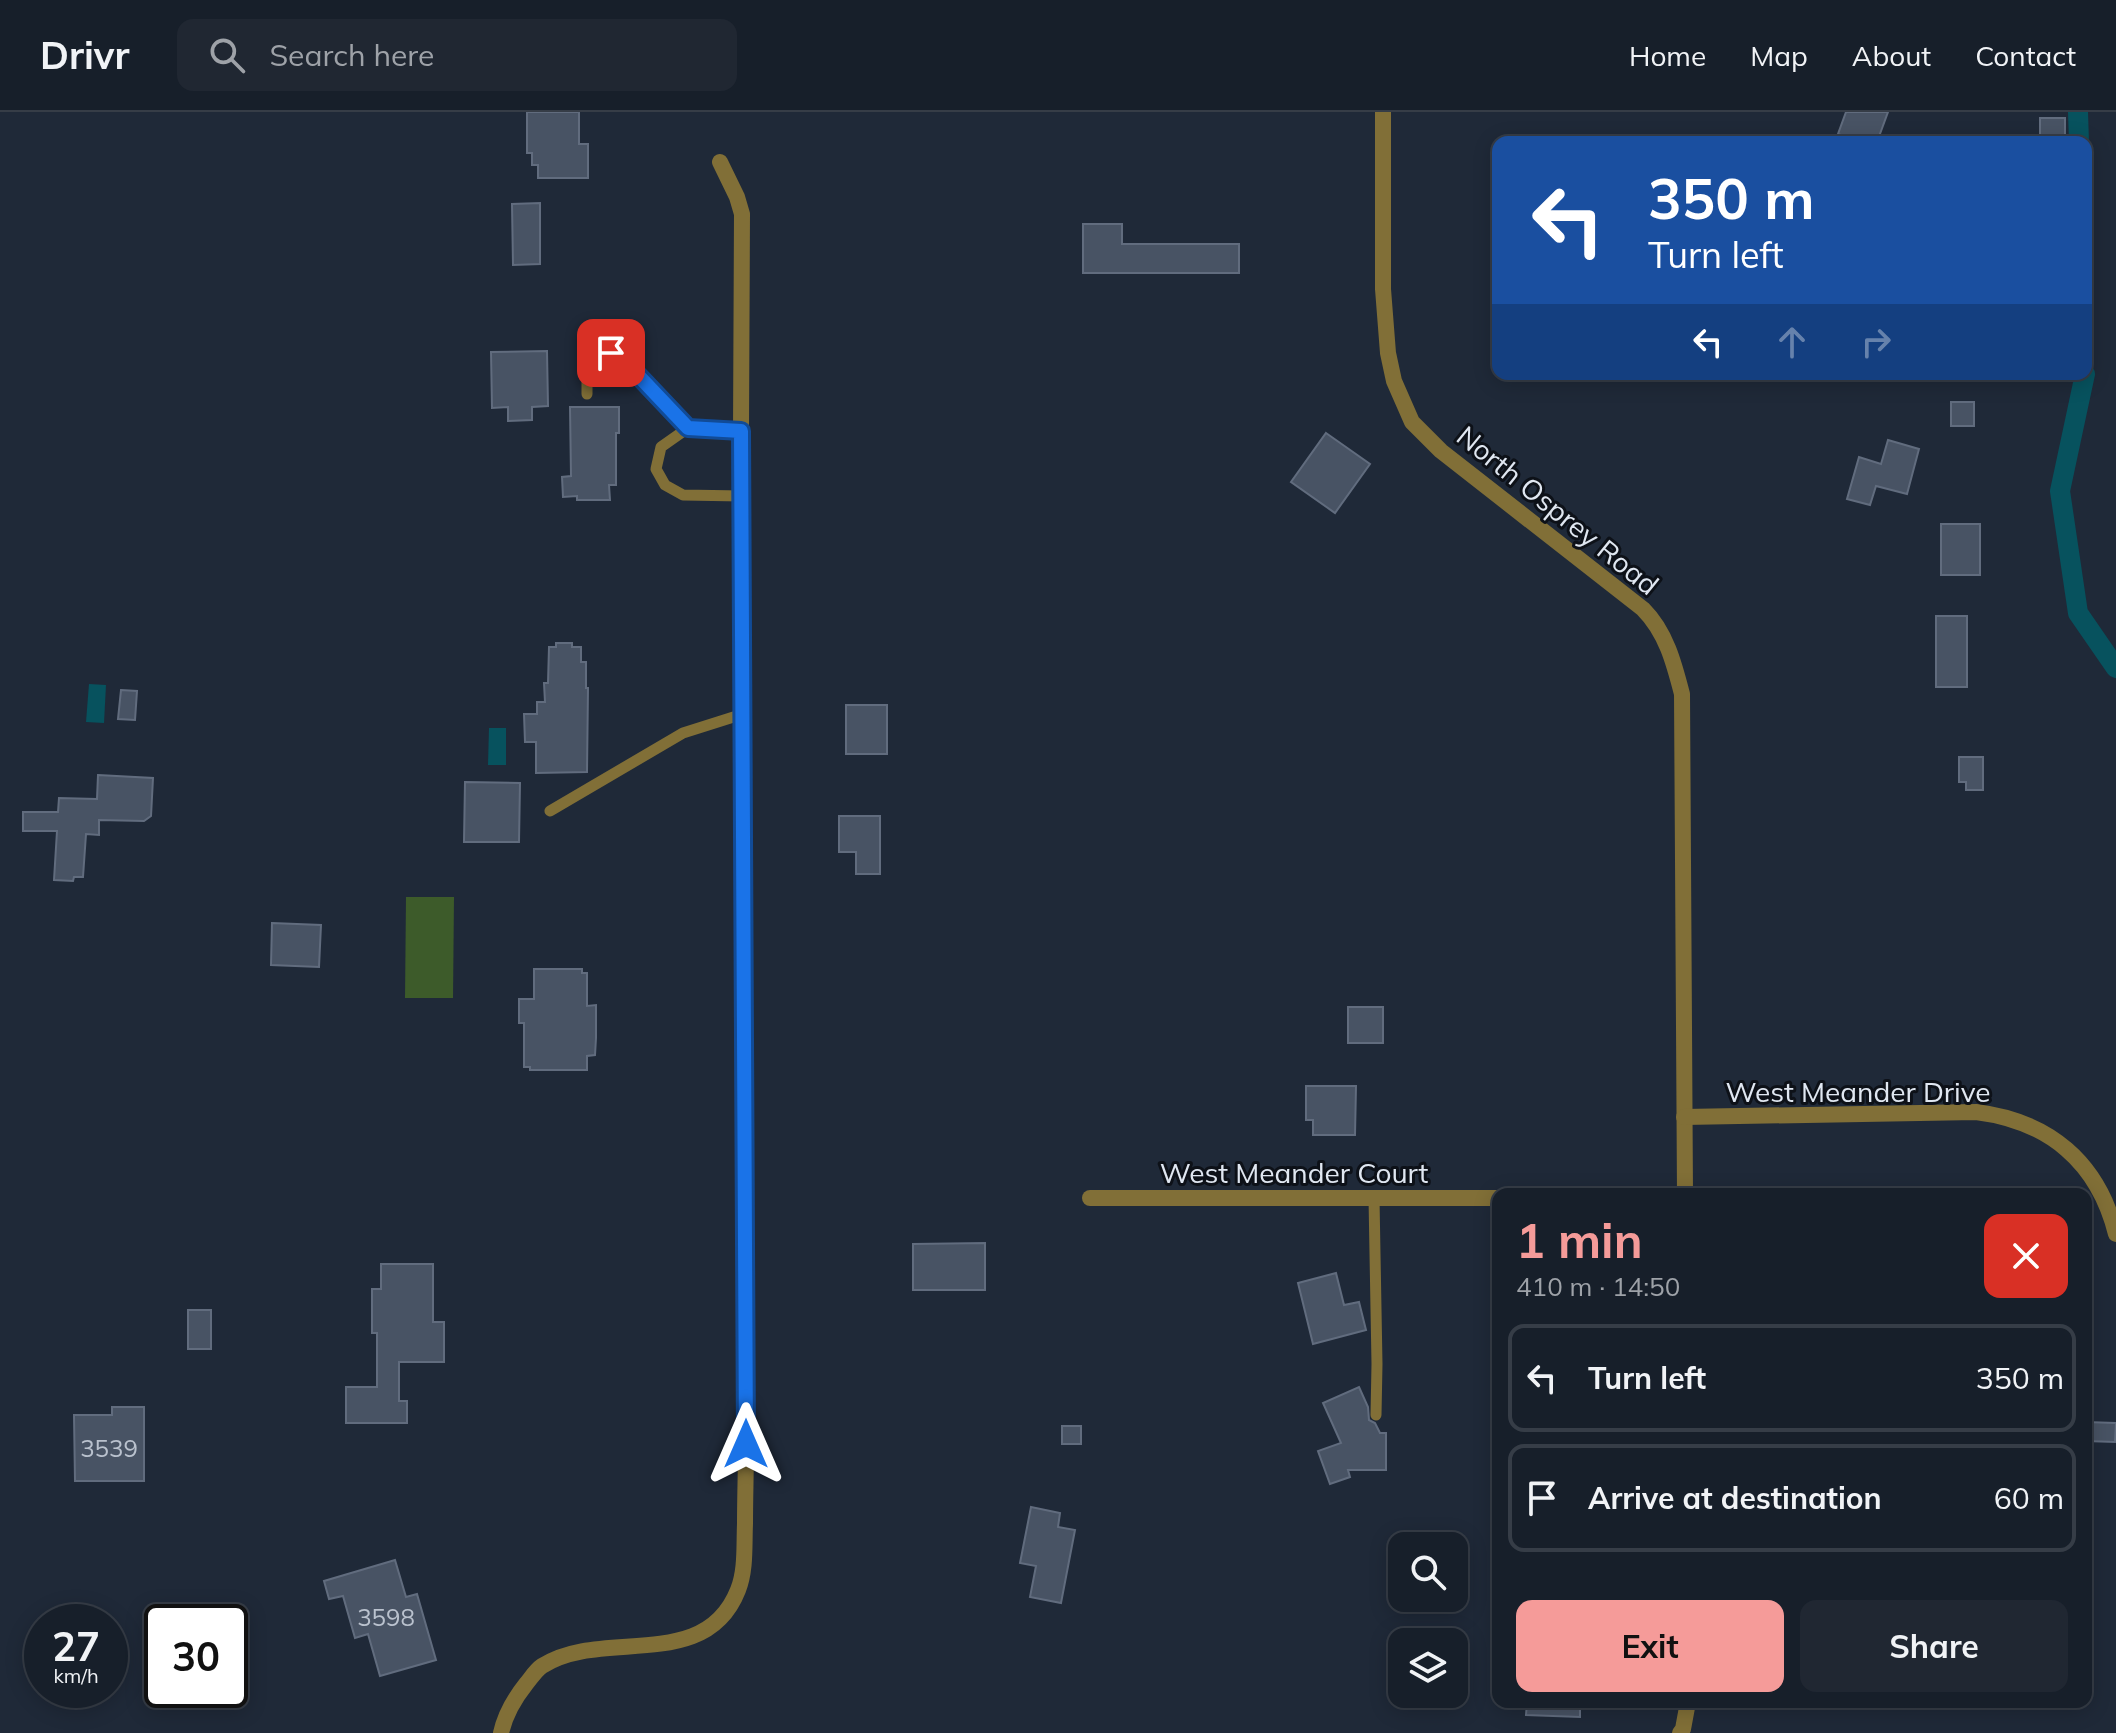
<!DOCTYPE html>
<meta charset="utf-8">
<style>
body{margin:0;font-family:Mulish,sans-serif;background:#202732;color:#f1f3f6;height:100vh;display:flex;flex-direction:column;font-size:30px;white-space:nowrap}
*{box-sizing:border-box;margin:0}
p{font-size:26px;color:#9ea2a8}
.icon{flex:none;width:44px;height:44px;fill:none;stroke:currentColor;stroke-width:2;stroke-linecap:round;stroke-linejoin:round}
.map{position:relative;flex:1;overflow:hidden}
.sheet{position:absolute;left:1492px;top:1076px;width:600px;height:520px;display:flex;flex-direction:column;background:#171f2a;border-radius:16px;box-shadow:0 4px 20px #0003,0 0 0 2px #363d47}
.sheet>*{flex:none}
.guide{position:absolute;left:1492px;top:24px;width:600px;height:244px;border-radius:16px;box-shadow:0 4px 20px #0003,0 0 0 2px #363d47;background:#1a4fa0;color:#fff;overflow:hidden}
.buttons{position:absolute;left:1388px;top:1420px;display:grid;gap:16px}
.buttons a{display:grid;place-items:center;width:80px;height:80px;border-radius:16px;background:#171f2a;box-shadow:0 4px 20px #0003,0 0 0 2px #363d47;font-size:40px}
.speed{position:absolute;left:24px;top:1492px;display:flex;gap:16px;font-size:40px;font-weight:700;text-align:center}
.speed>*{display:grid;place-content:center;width:104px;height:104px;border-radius:50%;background:#171f2a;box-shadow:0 4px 20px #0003,0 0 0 2px #363d47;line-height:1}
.speed small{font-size:20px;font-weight:400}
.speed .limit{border:4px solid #111;border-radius:12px;background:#fff;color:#111}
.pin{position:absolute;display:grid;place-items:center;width:68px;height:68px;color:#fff;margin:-34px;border-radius:16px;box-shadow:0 4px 12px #0006}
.me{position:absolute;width:88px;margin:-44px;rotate:0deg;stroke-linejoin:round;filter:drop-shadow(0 0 6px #0008)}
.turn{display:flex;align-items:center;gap:28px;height:168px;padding:0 24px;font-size:36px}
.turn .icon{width:104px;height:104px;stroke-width:2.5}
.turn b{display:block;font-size:56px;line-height:68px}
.lanes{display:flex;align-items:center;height:76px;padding:0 24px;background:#0003;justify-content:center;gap:40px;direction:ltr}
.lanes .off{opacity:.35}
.round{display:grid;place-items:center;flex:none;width:84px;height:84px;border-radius:16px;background:#202732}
.overview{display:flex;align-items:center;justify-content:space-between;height:136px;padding:0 24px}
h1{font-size:48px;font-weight:700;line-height:60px;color:#f59b99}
.button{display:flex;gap:16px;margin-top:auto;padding:16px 24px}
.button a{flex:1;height:92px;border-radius:16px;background:#f59b99;color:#111;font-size:32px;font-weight:700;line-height:92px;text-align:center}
.button a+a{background:#202732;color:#f1f3f6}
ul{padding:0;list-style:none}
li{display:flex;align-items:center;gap:24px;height:108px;margin:0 16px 12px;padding:0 8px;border:4px solid #363d47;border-radius:16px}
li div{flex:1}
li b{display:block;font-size:30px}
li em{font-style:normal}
header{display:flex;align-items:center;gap:48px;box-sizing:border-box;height:112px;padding:0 40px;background:#171f2a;border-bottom:2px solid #363d47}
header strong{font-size:38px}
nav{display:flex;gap:44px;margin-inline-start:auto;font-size:28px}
.search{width:560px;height:72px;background:#202732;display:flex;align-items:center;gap:20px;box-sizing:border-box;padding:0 28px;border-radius:16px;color:#9ea2a8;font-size:30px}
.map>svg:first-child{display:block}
.green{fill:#3d5b2a}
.water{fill:#07525e}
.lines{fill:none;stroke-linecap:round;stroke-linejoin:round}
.canal{stroke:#07525e;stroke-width:20}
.building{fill:#485364;stroke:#616c7e;stroke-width:2}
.service{stroke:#816f37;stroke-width:11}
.minor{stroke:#816f37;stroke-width:16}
.route-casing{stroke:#114b97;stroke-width:20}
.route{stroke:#1a73e8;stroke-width:14}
.labels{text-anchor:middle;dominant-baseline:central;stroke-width:6;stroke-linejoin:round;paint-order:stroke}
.number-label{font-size:24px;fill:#bac2ce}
.street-label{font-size:28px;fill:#e0e7f1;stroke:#0d1118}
</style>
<header>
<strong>Drivr</strong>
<div class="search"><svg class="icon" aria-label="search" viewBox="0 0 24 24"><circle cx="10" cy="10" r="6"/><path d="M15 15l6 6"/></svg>Search here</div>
<nav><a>Home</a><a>Map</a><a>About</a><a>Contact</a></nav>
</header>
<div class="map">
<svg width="2116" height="1621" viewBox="0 0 2116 1621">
<rect width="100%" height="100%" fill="#1f2938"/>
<polygon class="green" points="406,785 454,785 453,886 405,886"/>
<g class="water">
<polygon points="89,572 106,573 104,611 86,610"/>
<polygon points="489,616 506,616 506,653 488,653"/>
</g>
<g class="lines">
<g class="canal">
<polyline points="2078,0 2079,30"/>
<polyline points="2085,262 2060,379 2078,501 2116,556"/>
</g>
</g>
<g class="building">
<polygon points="527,0 579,0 579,32 588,32 588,66 538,66 538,53 532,53 532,41 527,41"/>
<polygon points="1846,0 1888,0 1877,30 1860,30 1838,22"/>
<rect x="2040" y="6" width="25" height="24"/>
<polygon points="540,91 540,152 513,153 512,92"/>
<polygon points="1083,112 1122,112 1122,132 1239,132 1239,161 1083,161"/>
<polygon points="547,239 548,294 532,295 532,308 508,309 508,295 492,296 491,240"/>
<rect x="1951" y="290" width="23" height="24"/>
<polygon points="570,295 619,295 619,321 616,321 616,373 609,373 610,388 577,388 577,384 563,385 562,365 571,364"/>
<polygon points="1326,321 1370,352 1335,401 1291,370"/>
<polygon points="1888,328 1919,337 1907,382 1876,374 1870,393 1847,387 1859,345 1881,352"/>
<rect x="1941" y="412" width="39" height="51"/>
<rect x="1936" y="504" width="31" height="71"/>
<polygon points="556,531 572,531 572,535 581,535 581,550 586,550 586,576 588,576 587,660 536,661 536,630 525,630 524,602 537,602 537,590 545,590 544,571 548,571 549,535 556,535"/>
<polygon points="121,578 137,579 135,608 118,607"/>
<rect x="846" y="593" width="41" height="49"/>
<polygon points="1959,645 1983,645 1983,678 1966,678 1966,670 1959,670"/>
<polygon points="98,663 153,666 151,704 144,709 99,708 99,723 86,722 83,765 74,765 73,769 54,768 57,719 23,719 23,700 58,700 59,686 97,687"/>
<polygon points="465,670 520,671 519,730 464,730"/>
<polygon points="839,704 880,704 880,762 856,762 856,740 839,740"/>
<polygon points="272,811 321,813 319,855 271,853"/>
<polygon points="534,857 582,857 582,861 587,861 587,894 596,893 596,926 595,943 587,944 587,958 530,958 530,955 524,955 524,911 519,911 519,887 534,887"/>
<rect x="1348" y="895" width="35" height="36"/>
<polygon points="1306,974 1356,974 1355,1023 1313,1023 1313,1008 1306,1008"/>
<polygon points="985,1131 985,1178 913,1178 913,1132"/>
<polygon points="381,1152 433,1152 433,1210 444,1210 444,1250 399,1250 399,1289 407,1289 407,1311 346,1311 346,1275 377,1275 377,1221 372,1221 372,1177 381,1177"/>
<polygon points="1336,1161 1344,1193 1359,1190 1366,1218 1313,1232 1298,1171"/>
<rect x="188" y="1198" width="23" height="39"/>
<polygon points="1359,1275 1368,1295 1369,1308 1375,1311 1380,1321 1386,1321 1386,1358 1348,1358 1350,1365 1330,1372 1318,1339 1341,1331 1323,1291"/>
<polygon points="112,1295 144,1295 144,1369 75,1369 74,1303 112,1303"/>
<polygon points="2086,1310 2116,1311 2115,1330 2086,1329"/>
<rect x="1062" y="1314" width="19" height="18"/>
<polygon points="1031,1395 1060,1401 1058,1415 1075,1418 1061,1491 1030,1485 1036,1454 1020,1451"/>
<polygon points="395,1448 406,1485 417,1482 436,1548 380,1564 368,1522 355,1526 343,1484 329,1487 324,1469"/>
<polygon points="1527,1590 1580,1590 1580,1605 1526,1603"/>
</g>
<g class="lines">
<g class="service">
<polyline points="587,282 587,258 594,245 611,241 634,259 688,316 741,319"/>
<polyline points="688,316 661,335 656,357 665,373 683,383 742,384"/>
<polyline points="550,699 683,621 743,602"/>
<polyline points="1374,1086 1377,1252 1376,1303"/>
</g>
<g class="minor">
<path d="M 1383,0 L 1383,177 L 1388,241 L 1394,269 L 1412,310 L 1441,339 L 1643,497 C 1666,520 1674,551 1682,582 L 1685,1082"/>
<path d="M 1684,1005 L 1976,1000 C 2049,1009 2098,1050 2116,1122"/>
<polyline points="1090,1086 1498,1086"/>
<path d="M 501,1621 C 505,1603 514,1587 526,1572 C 531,1566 536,1558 542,1554 C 602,1515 705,1562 738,1478 C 746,1458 744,1434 745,1412 C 745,1385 746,1358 746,1332 L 741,319 L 742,102 L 737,85 L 720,50"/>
<polyline points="1680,1621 1683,1617 1688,1590"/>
</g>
</g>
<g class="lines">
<g class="route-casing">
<polyline id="route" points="611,241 634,259 688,316 741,319 746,1332"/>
</g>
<use href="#route" class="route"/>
</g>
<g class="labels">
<g class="number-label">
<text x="109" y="1336">3539</text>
<text x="386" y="1505">3598</text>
</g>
<g class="street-label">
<text transform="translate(1558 398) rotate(39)">North Osprey Road</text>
<text x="1858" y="979">West Meander Drive</text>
<text x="1294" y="1060">West Meander Court</text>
</g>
</g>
</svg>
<div class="buttons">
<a><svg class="icon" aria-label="search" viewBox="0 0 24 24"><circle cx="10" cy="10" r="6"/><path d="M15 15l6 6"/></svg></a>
<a><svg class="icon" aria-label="layers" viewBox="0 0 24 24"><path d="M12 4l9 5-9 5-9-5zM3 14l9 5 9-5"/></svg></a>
</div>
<div class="speed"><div>27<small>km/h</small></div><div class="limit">30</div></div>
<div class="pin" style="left:611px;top:241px;background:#d93025"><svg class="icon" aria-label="arrive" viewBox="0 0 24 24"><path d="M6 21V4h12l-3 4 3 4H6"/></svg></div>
<svg class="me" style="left:746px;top:1332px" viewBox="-20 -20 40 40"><path d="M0-17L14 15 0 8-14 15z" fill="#1a73e8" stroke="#fff" stroke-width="4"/></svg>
<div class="guide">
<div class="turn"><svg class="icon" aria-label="left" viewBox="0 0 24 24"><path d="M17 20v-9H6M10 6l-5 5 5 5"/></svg><div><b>350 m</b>Turn left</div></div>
<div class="lanes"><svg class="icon" aria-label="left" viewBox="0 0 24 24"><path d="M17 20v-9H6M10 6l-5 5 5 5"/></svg><svg class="icon off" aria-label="ahead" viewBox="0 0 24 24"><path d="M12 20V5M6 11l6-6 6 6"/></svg><svg class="icon off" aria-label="right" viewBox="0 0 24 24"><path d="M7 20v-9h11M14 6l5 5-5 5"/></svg></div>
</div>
<section class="sheet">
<div class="overview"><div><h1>1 min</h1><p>410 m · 14:50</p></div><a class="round" style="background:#d93025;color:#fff"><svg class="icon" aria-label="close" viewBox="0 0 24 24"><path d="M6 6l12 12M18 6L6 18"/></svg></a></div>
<ul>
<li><svg class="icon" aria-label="left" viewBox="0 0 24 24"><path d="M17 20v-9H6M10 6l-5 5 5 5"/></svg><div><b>Turn left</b></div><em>350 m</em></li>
<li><svg class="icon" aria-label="arrive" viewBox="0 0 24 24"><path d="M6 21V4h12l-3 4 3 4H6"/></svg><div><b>Arrive at destination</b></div><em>60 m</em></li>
</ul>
<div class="button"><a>Exit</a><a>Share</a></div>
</section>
</div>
